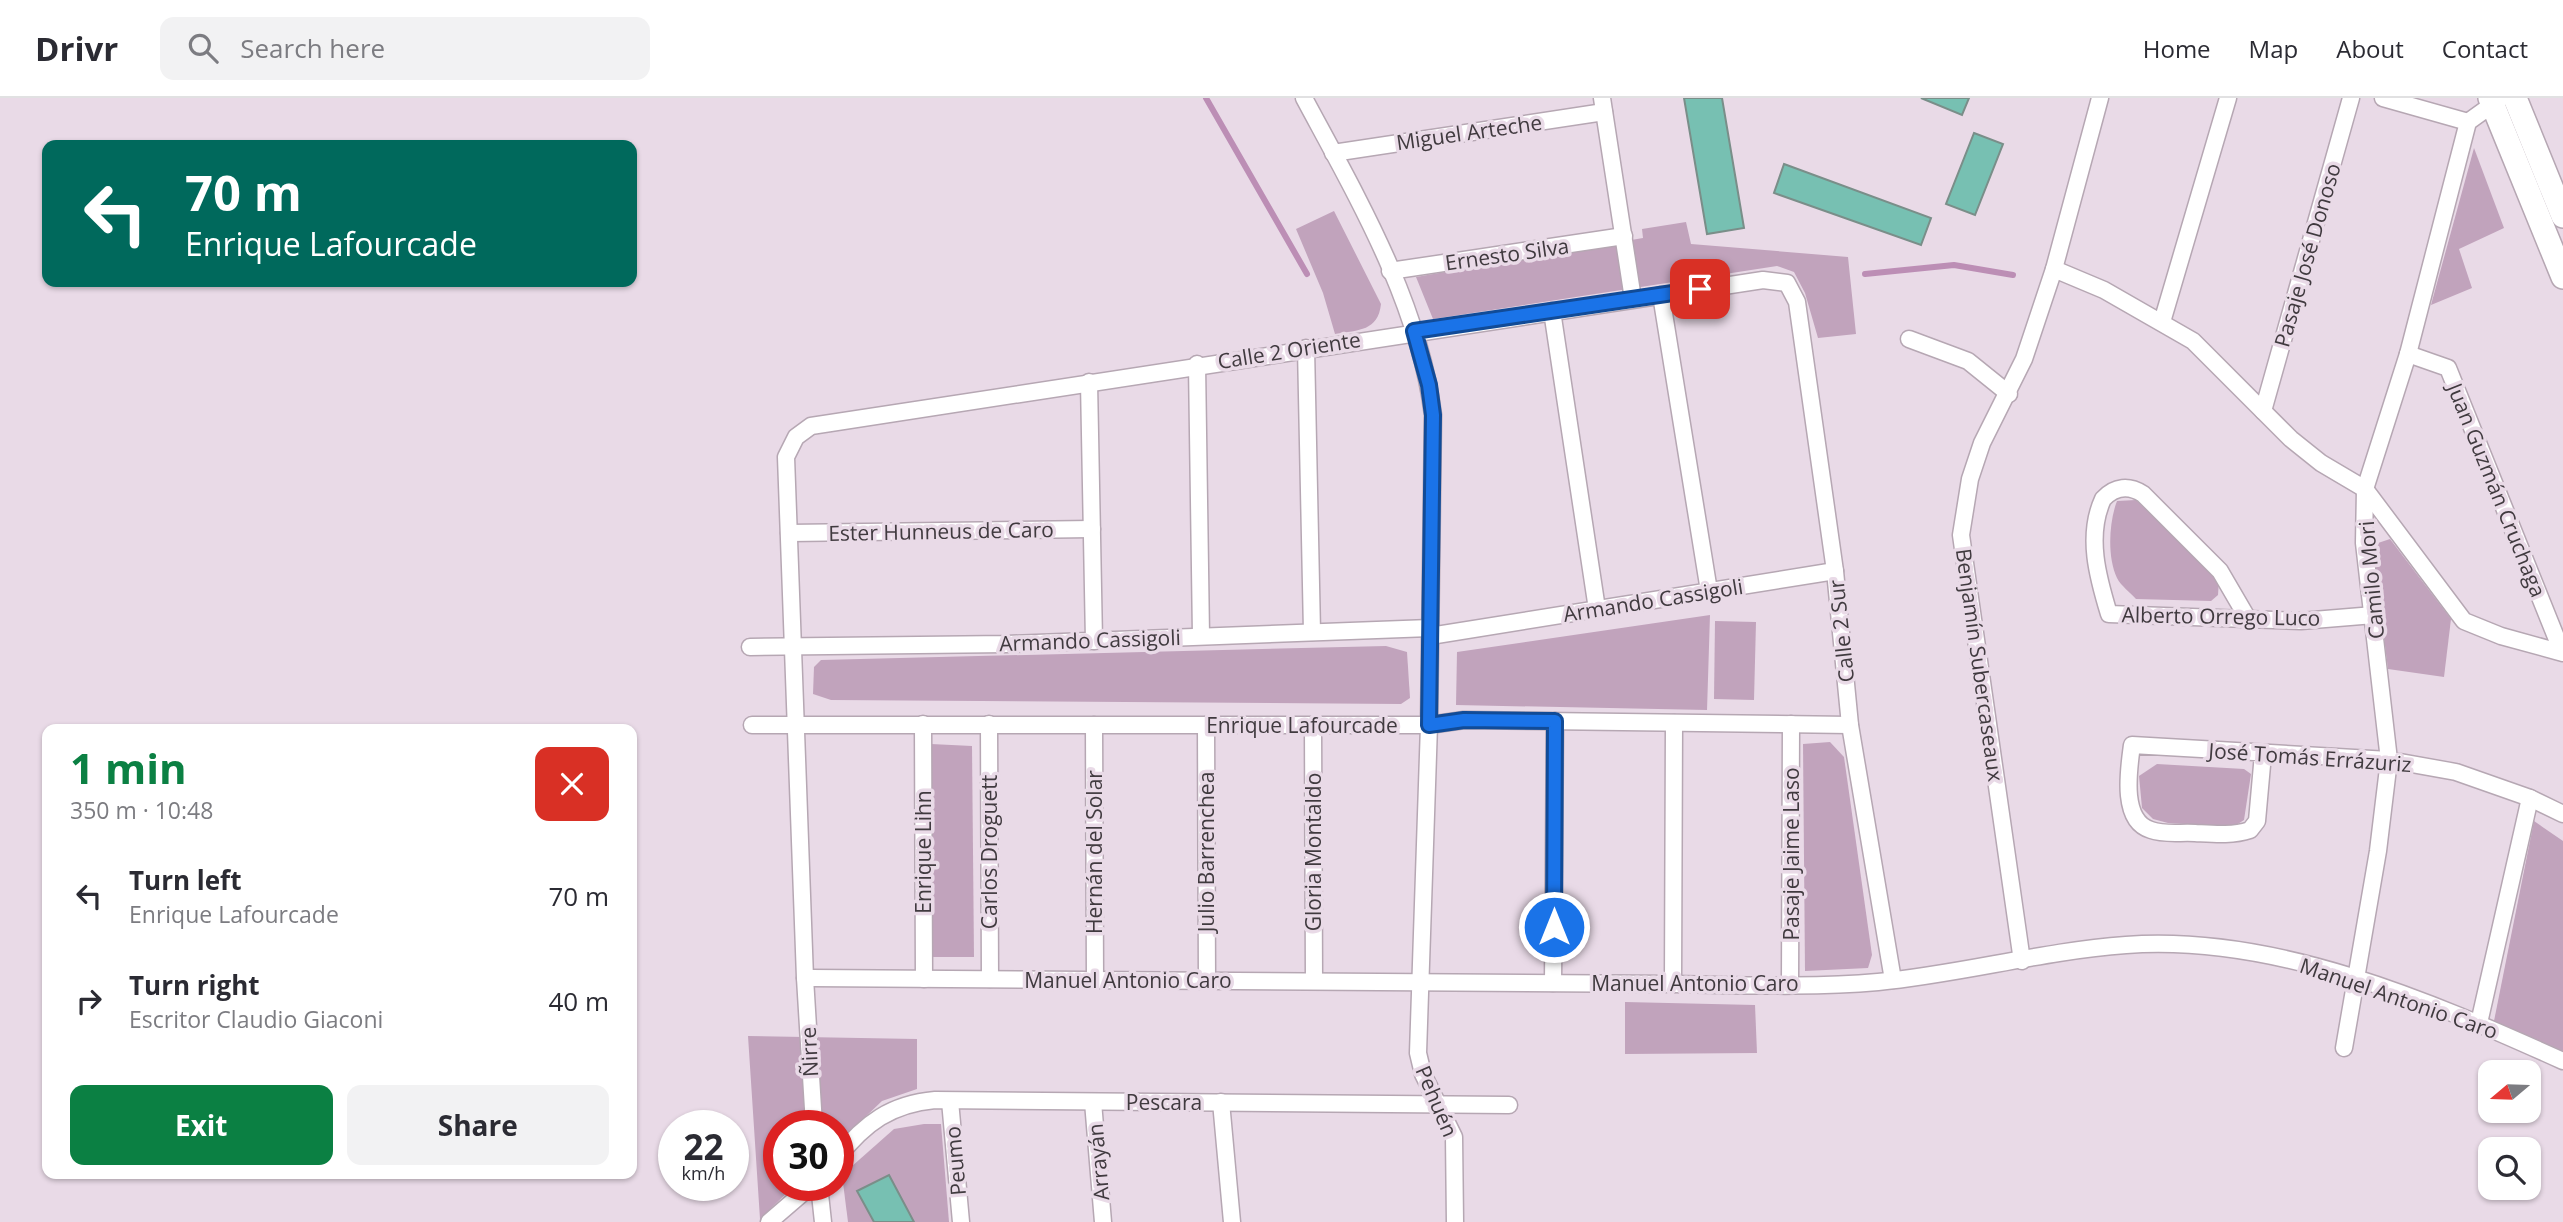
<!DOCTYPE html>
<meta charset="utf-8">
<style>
body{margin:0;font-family:"Open Sans",sans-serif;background:#f2f2f3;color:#2b2b33;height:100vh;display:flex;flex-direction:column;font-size:26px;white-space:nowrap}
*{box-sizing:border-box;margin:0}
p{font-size:23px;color:#7c7c81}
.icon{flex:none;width:38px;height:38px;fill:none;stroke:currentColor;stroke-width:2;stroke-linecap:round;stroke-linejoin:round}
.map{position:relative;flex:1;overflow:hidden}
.sheet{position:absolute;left:42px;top:626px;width:595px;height:455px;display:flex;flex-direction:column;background:#fff;border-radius:14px;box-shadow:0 2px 5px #0004}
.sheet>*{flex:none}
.banner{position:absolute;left:42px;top:42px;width:595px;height:147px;border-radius:14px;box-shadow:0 2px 5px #0004;background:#00695c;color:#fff;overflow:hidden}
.needle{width:46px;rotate:251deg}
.tools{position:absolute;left:2478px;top:962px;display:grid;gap:14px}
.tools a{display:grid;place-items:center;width:63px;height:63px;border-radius:14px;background:#fff;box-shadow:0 2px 5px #0004;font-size:35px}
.speed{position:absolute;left:658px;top:1012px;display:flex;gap:14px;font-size:35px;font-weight:700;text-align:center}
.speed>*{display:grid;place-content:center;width:91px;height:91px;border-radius:50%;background:#fff;box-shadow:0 2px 5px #0004;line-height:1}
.speed small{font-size:18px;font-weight:400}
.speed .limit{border:10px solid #d22;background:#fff;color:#111}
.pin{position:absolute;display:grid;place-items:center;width:60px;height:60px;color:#fff;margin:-30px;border-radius:14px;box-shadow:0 4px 10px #0006}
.me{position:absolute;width:77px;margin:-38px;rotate:0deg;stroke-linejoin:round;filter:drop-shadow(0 0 5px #0008)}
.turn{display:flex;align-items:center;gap:24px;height:147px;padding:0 28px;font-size:32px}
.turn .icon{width:91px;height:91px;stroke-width:2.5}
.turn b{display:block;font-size:49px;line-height:60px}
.round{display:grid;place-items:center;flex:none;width:74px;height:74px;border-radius:14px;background:#f2f2f3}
.headline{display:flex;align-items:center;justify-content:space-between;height:119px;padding:0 28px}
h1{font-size:42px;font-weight:700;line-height:52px;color:#0b8043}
.button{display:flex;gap:14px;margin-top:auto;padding:14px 28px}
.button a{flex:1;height:80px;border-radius:14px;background:#0b8043;color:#fff;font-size:28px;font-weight:700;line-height:80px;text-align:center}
.button a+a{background:#f2f2f3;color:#2b2b33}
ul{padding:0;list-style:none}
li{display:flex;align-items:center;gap:21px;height:105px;padding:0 28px}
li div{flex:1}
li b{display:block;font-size:26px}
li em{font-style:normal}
header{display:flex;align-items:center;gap:42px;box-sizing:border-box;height:98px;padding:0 35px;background:#fff;border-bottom:2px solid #e1e1e2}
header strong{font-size:33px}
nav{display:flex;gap:38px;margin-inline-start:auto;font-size:24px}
.search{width:490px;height:63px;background:#f2f2f3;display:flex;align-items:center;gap:18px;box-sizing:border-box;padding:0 24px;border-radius:14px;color:#7c7c81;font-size:26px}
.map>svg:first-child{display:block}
.green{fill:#c1a3bc}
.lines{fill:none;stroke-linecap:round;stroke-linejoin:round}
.stream{stroke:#bc8eb5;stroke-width:6}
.building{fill:#77c0b2;stroke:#7a8e89;stroke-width:2}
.minor-casing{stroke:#b6a7b3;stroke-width:19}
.secondary-casing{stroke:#b6a7b3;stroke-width:26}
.minor{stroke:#fff;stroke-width:16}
.secondary{stroke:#fff;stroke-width:23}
.route-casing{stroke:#114b97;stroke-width:18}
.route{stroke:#1a73e8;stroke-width:12}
.labels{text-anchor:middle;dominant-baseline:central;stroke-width:7;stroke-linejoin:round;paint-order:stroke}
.street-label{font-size:21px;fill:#403a3f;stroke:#e9dae7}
</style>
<header>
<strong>Drivr</strong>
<div class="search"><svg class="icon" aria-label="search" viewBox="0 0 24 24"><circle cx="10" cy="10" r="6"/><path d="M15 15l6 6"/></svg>Search here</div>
<nav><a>Home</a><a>Map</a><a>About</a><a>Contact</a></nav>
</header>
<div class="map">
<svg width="2563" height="1124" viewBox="0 0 2563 1124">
<rect width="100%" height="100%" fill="#e9dae7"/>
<g class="green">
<polygon points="2474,50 2504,130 2459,151 2472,190 2431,207"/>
<path d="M 1334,113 L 1381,206 C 1378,233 1359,232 1335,236 L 1323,195 L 1296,131 Z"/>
<polygon points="1686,124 1691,146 1848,159 1856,236 1818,240 1805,195 1794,174 1777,168 1433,221 1416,179 1643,140 1642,131"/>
<path d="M 2136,402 L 2219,482 L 2218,497 L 2211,503 L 2136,501 C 2130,494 2121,488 2117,480 C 2107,459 2109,424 2117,403 Z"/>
<polygon points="2390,441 2451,521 2444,579 2388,571 2373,454 2375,446"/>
<polygon points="1710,517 1707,612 1456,607 1457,554"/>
<polygon points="1715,523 1756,524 1754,602 1714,601"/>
<polygon points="1386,548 1407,554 1410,600 1401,606 831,602 813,596 814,569 821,562"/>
<polygon points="1830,644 1844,659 1872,857 1868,870 1805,873 1803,646"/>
<polygon points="931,646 972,648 974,859 931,859"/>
<polygon points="2157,666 2244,671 2251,676 2244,722 2233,729 2168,725 2153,721 2142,710 2139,678"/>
<polygon points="2534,723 2563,743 2563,953 2494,923"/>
<polygon points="1625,904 1755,907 1757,955 1625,956"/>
<polygon points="748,938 917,941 917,991 882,1003 838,1045 838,1027 779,1027 779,1087 795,1087 760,1121"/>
<polygon points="924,1026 941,1026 949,1124 848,1124 842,1077 894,1031"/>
</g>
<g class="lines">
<g class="stream">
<polyline points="1206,0 1307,176"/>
<polyline points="1865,176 1954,167 2013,177"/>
</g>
</g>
<g class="building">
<polygon points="1684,0 1722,0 1744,130 1707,136"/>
<polygon points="1921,0 1969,0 1962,17"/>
<polygon points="1974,35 2003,46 1975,117 1946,106"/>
<polygon points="1784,66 1931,120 1921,147 1774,95"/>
<polygon points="889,1077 914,1124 874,1124 857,1093"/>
</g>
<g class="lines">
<g class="minor-casing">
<g id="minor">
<path d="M 1304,0 C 1357,99 1419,204 1433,317 L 1429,627 L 1418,955 L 1423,976 L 1454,1039 L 1455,1124"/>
<polyline points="1602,0 1633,201"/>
<polyline points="2383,0 2468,24"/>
<polyline points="1333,55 1604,14"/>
<polyline points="2054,171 2104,192 2193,243 2291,341 2321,365 2365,391 2464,523 2501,538 2563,555"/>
<polyline points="1390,173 1624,138"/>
<polyline points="1661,197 1709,493"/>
<polyline points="1552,213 1597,511"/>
<polyline points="2162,224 2228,0"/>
<polyline points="1909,241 1968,263 2009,296"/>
<polyline points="1306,250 1312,534"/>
<polyline points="2408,256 2448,270 2562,554"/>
<polyline points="1197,266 1201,538"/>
<polyline points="1089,284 1094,543"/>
<polyline points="2263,313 2351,0"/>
<polyline points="789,435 1092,431"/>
<path d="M 2248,521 L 2220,473 L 2143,396 C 2129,387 2115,388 2103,401 C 2086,438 2098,480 2109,516 L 2301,523 L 2374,517"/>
<polyline points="1430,538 1835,473"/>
<polyline points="750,549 1008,546 1430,530"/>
<polyline points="923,626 924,881"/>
<polyline points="989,626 990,881"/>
<polyline points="752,627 1429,627 1464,622 1850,627"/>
<polyline points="1094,627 1095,881"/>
<polyline points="1206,627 1207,882"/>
<polyline points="1313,627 1314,882"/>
<path d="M 2263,656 L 2257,723 L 2250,732 C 2232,738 2213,736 2195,735 C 2181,734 2164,737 2151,732 C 2120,723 2129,670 2132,647 L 2389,662 L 2456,674 L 2530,700 L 2563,716"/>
<polyline points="2022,863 1961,437 1970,381 1982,345 2024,261 2054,171 2100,0"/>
<path d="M 805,880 C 1094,882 1383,883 1673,886 C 1739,887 1812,890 1878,884 C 1961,876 2043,853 2126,847 C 2275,836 2430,903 2563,963"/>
<polyline points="1553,885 1555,623"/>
<polyline points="1790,885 1791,626"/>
<polyline points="1673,886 1674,625"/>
<polyline points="2479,925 2530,700"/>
<polyline points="2344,950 2378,753 2389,662 2364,445 2365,391 2408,256 2468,24 2500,1"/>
<polyline points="950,1003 961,1124"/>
<polyline points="1093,1004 1103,1124"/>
<polyline points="1221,1004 1232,1124"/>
<polyline points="814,1027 805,880 786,359 796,339 811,328 1763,182 1787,185 1797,204 1835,473 1850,627 1893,882"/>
<path d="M 838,1059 C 865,1025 891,1006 935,1002 L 1509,1007"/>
<polyline points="819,1087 823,1124"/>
<polyline points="769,1124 812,1087"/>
</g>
</g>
<g class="secondary-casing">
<g id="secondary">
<polyline points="2490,0 2563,179"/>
<polyline points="2515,0 2563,118"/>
</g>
</g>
<use href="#minor" class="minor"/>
<use href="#secondary" class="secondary"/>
</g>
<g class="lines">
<g class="route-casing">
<polyline id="route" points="1554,829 1555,623 1464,622 1429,627 1433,317 1429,287 1414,233 1700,191"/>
</g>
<use href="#route" class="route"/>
</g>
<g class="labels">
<g class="street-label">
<text transform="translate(1469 34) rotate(-8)">Miguel Arteche</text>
<text transform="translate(1507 156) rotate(-8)">Ernesto Silva</text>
<text transform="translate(2307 157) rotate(-74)">Pasaje José Donoso</text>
<text transform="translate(1289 252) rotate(-9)">Calle 2 Oriente</text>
<text transform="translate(2497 392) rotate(68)">Juan Guzmán Cruchaga</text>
<text transform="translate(941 433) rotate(-1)">Ester Hunneus de Caro</text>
<text transform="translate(2371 482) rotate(-95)">Camilo Mori</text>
<text transform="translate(1653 502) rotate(-9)">Armando Cassigoli</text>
<text transform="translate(2221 518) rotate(1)">Alberto Orrego Luco</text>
<text transform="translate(1841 533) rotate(-96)">Calle 2 Sur</text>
<text transform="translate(1090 542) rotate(-2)">Armando Cassigoli</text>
<text transform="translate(1980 567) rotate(82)">Benjamín Subercaseaux</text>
<text x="1302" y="627">Enrique Lafourcade</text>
<text transform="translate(2310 659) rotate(4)">José Tomás Errázuriz</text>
<text transform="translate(923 754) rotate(-90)">Enrique Lihn</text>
<text transform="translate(989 754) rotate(-90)">Carlos Droguett</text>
<text transform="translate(1094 754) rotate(-90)">Hernán del Solar</text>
<text transform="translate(1206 754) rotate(-90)">Julio Barrenchea</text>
<text transform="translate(1313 754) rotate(-90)">Gloria Montaldo</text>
<text transform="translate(1791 756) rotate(-90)">Pasaje Jaime Laso</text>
<text x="1128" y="882">Manuel Antonio Caro</text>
<text x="1695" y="885">Manuel Antonio Caro</text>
<text transform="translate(2399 900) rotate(19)">Manuel Antonio Caro</text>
<text transform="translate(809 954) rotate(-93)">Ñirre</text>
<text transform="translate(1437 1003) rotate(67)">Pehuén</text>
<text x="1164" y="1004">Pescara</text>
<text transform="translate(955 1063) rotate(-95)">Peumo</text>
<text transform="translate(1098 1064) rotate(-95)">Arrayán</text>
</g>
</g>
</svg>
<div class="tools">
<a><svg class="needle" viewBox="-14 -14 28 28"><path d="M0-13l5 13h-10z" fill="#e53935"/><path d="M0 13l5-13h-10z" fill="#7c7c81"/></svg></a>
<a><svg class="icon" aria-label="search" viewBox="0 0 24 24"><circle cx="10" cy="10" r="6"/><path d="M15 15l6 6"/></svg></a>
</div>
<div class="speed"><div>22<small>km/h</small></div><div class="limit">30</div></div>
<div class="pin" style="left:1700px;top:191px;background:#d93025"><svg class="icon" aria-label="arrive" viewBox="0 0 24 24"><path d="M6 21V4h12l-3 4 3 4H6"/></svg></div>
<svg class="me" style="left:1554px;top:829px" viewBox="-20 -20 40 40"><circle r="17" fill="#1a73e8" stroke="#fff" stroke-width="3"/><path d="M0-11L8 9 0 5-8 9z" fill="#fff"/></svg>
<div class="banner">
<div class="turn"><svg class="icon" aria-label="left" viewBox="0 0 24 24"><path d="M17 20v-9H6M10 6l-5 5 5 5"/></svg><div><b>70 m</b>Enrique Lafourcade</div></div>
</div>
<section class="sheet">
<div class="headline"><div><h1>1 min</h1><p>350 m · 10:48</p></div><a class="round" style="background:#d93025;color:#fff"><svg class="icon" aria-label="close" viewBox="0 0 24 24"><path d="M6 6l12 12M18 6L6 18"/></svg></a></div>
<ul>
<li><svg class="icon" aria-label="left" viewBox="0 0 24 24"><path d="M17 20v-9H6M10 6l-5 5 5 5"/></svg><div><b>Turn left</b><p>Enrique Lafourcade</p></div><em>70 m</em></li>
<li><svg class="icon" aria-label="right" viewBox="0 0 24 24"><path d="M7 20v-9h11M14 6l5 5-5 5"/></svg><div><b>Turn right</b><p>Escritor Claudio Giaconi</p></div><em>40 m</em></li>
</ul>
<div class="button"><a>Exit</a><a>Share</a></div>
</section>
</div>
